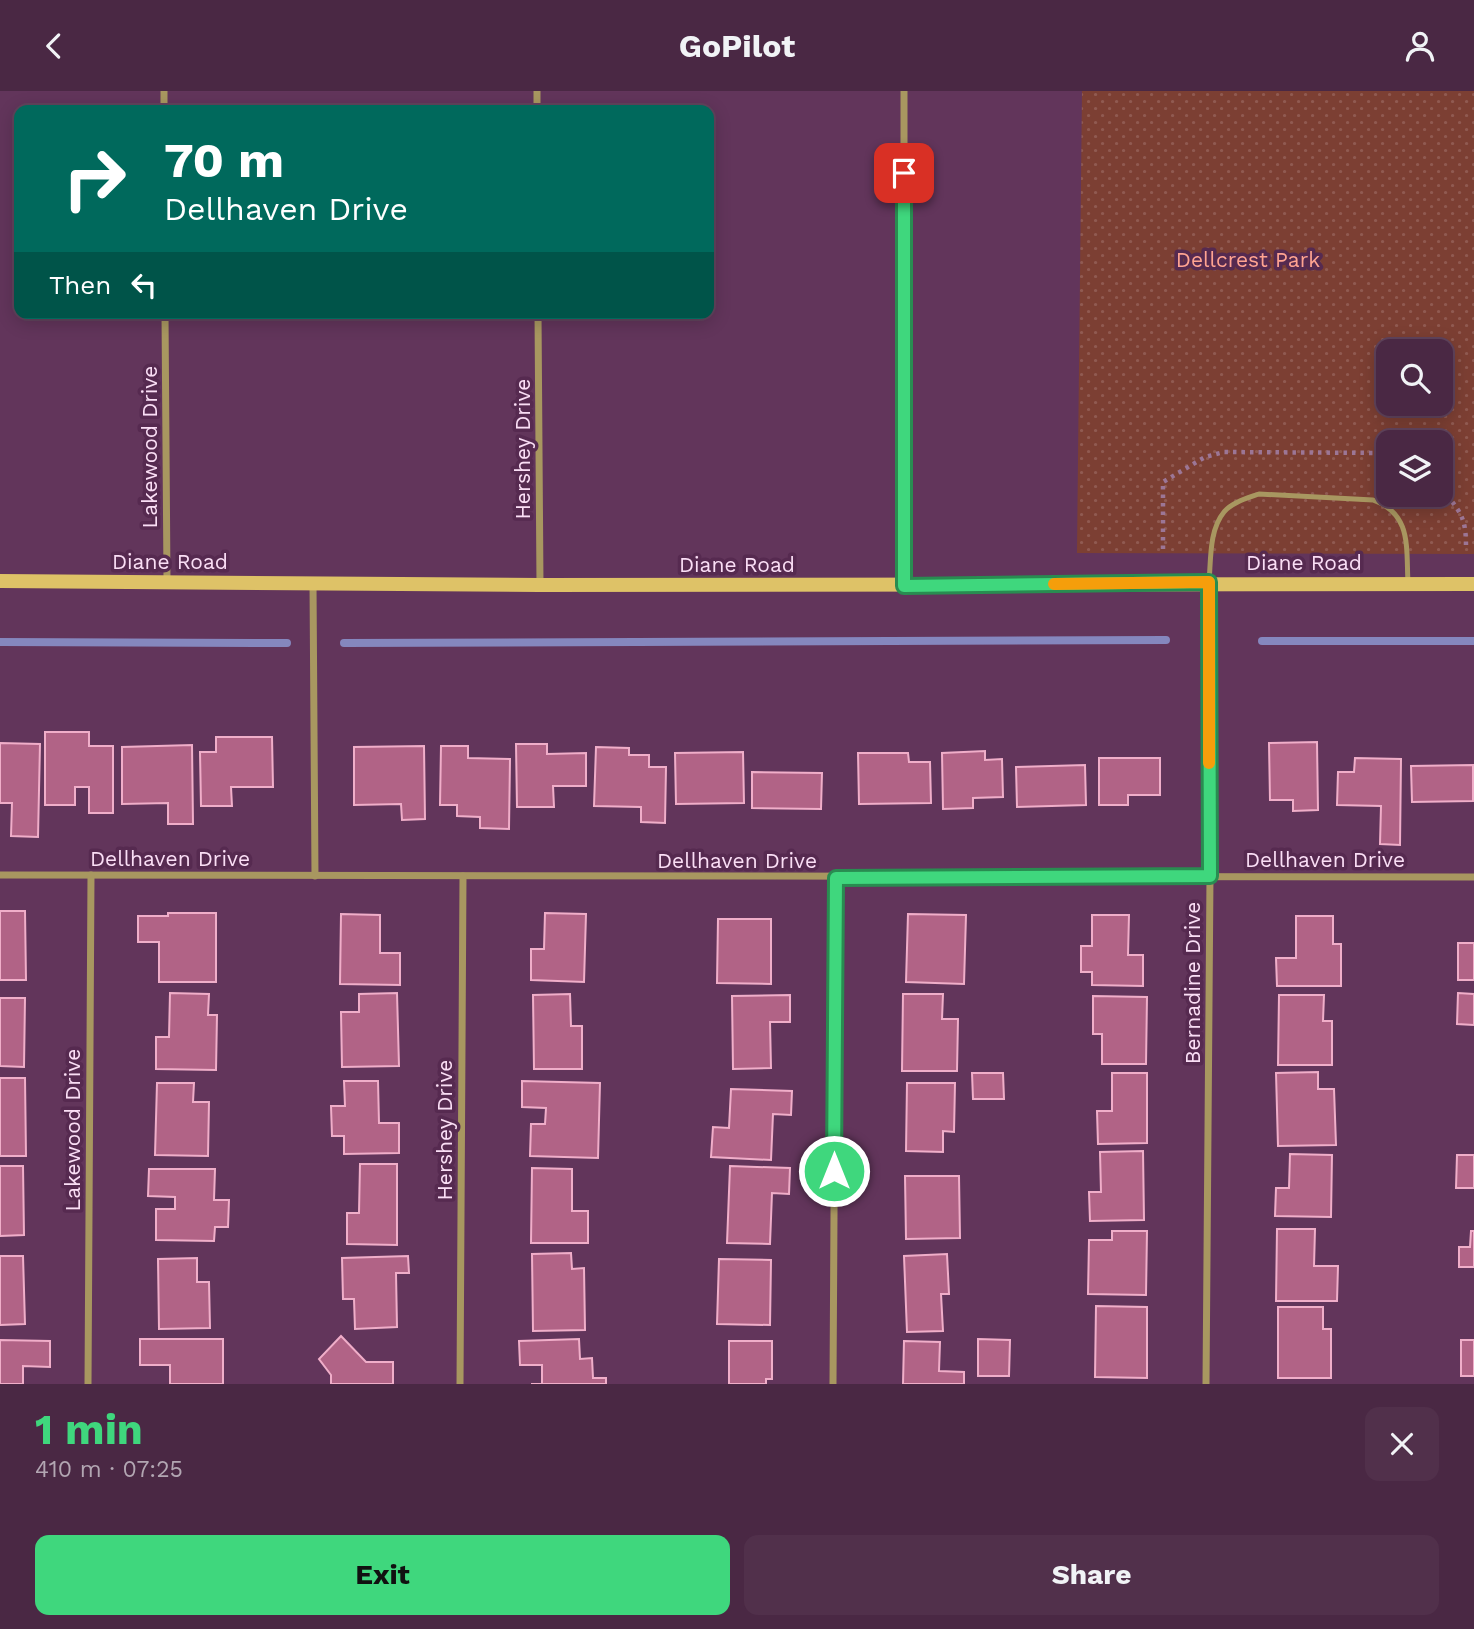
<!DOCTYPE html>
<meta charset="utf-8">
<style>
body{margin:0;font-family:"Work Sans",sans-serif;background:#51304b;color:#f1f3f6;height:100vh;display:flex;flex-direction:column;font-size:26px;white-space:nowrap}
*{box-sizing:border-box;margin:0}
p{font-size:23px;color:#b2a6b2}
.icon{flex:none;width:38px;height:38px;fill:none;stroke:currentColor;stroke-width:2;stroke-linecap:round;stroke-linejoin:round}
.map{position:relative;height:1293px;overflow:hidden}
.drawer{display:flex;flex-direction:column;background:#4a2844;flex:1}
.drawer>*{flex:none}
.banner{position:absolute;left:14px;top:14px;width:700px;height:214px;border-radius:14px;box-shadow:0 4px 18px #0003,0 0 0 2px #61445d;background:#00695c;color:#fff;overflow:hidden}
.fabs{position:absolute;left:1376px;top:248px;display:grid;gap:14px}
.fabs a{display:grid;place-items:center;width:77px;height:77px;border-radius:14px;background:#4a2844;box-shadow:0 4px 18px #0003,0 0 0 2px #61445d;font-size:35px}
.pin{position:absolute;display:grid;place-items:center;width:60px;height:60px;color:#fff;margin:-30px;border-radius:14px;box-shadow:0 4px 10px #0006}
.me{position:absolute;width:77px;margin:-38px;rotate:0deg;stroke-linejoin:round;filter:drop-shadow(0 0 5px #0008)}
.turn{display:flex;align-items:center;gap:24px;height:147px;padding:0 35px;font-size:32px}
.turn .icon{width:91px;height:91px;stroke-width:2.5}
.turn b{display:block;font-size:49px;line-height:60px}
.then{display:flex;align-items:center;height:66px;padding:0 35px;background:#0003;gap:14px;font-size:26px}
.round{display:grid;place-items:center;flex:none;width:74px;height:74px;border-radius:14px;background:#51304b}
.head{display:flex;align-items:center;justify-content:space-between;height:119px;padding:0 35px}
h1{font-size:42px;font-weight:700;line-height:52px;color:#3fd77d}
.primary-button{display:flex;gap:14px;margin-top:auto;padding:14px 35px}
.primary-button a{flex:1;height:80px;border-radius:14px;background:#3fd77d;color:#111;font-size:28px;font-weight:700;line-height:80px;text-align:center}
.primary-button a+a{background:#51304b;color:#f1f3f6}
header{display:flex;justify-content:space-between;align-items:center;height:91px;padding:0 35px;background:#4a2844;font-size:32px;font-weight:700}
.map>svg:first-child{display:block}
.park{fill:url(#park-dots);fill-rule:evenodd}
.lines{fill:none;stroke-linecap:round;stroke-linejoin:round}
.stream{stroke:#8587be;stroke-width:8}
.building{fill:#b16386;stroke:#f0aec9;stroke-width:2}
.path{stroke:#9c7696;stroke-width:4.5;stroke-dasharray:3.5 5;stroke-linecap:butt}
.lane{stroke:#a89760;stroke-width:5}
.street{stroke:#a89760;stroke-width:7}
.secondary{stroke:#dec267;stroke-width:14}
.route-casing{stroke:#298c51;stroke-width:18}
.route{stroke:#3fd77d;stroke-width:12}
.slow{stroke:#f59e0b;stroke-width:12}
.labels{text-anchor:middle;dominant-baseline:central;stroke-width:7;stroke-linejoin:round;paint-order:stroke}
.park-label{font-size:21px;fill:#ffa491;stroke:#562a50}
.street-label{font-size:21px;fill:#fadef5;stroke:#562a50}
</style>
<header><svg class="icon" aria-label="back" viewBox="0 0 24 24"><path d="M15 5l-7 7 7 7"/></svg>GoPilot<svg class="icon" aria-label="person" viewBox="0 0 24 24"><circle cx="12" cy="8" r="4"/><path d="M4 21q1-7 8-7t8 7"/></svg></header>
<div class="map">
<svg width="1474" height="1293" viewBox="0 0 1474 1293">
<defs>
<pattern id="park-dots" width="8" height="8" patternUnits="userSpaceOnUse" patternTransform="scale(1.75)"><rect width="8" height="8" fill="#7c3f33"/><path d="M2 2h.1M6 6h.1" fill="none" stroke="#905a51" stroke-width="1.8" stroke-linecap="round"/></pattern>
</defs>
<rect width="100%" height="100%" fill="#62355b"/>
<path class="park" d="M 1082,0 L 1474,0 L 1474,463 L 1077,462 ZM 1388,261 L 1440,261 L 1440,313 L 1388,313 ZM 1388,352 L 1440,352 L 1440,404 L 1388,404 Z"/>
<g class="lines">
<g class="stream">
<polyline points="1262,550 1474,550"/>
<polyline points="0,551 287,552"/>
<polyline points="344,552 1166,549"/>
</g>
</g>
<g class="building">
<polygon points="45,641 89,641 89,655 113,655 113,722 89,722 89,696 75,696 75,714 45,714"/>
<polygon points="216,646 272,646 273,696 231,696 232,715 201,715 200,661 216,661"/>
<polygon points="1317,651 1318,719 1293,720 1293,709 1270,709 1269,652"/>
<polygon points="0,652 40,653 38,746 11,745 12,712 0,712"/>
<polygon points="516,653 547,653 547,663 586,662 586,695 553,695 554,716 517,716"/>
<polygon points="192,654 193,733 168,733 168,712 122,713 122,656"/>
<polygon points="424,655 425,728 402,729 401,713 354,714 354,656"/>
<polygon points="441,655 468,655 468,667 510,668 509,738 480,737 480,726 457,725 457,714 440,714"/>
<polygon points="596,656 629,657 629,664 649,664 649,676 666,676 665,732 641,731 641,716 594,715"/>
<polygon points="985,660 985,669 1002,668 1003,706 973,707 973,717 943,718 942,662"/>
<polygon points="743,661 744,712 676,713 675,662"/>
<polygon points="858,662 908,662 909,671 930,671 931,712 859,713"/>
<polygon points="1099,667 1160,667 1160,704 1128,704 1128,714 1099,714"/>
<polygon points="1355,667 1401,668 1400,754 1380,753 1381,715 1337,714 1338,681 1354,681"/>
<polygon points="1085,674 1086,714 1017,716 1016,676"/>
<polygon points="1473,674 1473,710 1412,711 1411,675"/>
<polygon points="752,681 822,682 821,718 752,717"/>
<polygon points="0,820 25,820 26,889 0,889"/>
<polygon points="168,822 216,822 216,891 159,891 159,851 138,851 138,825 168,825"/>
<polygon points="545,822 586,823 584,891 531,889 531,858 544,858"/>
<polygon points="341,823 380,824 380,862 400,862 400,894 340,893"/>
<polygon points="908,823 966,824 964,893 906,891"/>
<polygon points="1092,824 1129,824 1128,864 1143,864 1143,895 1092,894 1092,881 1081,881 1081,855 1092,855"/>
<polygon points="1296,825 1333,825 1333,853 1341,853 1341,895 1277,895 1276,867 1296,867"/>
<polygon points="718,828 771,828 771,893 717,892"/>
<rect x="1458" y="852" width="16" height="37"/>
<polygon points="170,902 209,903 208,924 217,924 216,979 156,978 156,946 169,946"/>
<polygon points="397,902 399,975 342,976 341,921 359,921 359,903"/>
<polygon points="1458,902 1474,903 1474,934 1457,933"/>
<polygon points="570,903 571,935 582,935 582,978 534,978 533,904"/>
<polygon points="903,903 943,903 942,928 958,928 957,980 902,980"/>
<polygon points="790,904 790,931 770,931 771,977 733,978 732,905"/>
<polygon points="1279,904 1324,904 1323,930 1332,930 1332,974 1278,974"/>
<polygon points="1093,905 1147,906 1146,973 1102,973 1102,943 1093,943"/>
<polygon points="0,907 25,907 24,976 0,975"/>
<polygon points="1318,981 1318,998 1334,998 1336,1054 1278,1055 1276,982"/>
<polygon points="972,982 1003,982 1004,1008 973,1008"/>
<polygon points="1112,982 1147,982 1147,1052 1098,1053 1097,1020 1112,1020"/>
<polygon points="0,987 25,987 26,1065 0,1065"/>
<polygon points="344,990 378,990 379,1032 399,1032 399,1062 344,1063 344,1045 332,1045 331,1015 345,1015"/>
<polygon points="522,990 600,992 598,1067 530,1065 531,1033 545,1033 546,1017 522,1016"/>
<polygon points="157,992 194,992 193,1011 209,1011 208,1065 155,1064"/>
<polygon points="907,992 955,992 954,1041 943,1040 943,1061 906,1060"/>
<polygon points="731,998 792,1000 791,1024 773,1023 771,1069 711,1066 713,1036 729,1037"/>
<polygon points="1143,1060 1144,1129 1090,1130 1089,1101 1101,1101 1100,1061"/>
<polygon points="1290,1063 1332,1064 1331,1126 1275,1125 1276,1097 1289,1097"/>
<polygon points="1457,1064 1474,1064 1474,1097 1456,1097"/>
<polygon points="360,1073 397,1073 397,1154 347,1153 347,1122 359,1122"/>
<polygon points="0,1075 23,1075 24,1144 0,1145"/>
<polygon points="730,1075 790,1077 789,1103 772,1102 770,1153 727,1152"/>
<polygon points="532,1077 572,1078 572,1120 588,1120 588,1152 531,1152"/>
<polygon points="149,1078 215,1078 214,1109 229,1109 228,1136 215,1136 214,1150 156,1149 156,1118 175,1118 175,1106 148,1105"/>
<polygon points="905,1085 959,1085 960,1147 906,1148"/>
<polygon points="1277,1138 1315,1138 1314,1175 1338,1175 1337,1210 1276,1210"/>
<polygon points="1112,1140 1147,1140 1146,1204 1088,1203 1089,1149 1112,1149"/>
<polygon points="1471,1140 1474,1140 1474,1176 1459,1176 1459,1156 1470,1156"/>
<polygon points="571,1162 572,1178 584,1177 585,1239 533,1240 532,1163"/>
<polygon points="947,1163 949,1203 941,1203 943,1240 907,1241 904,1165"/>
<polygon points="0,1165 23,1165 25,1233 0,1234"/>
<polygon points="408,1165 409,1182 396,1182 397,1236 355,1238 354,1208 343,1208 342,1167"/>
<polygon points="197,1167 197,1191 209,1191 210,1237 159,1238 158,1168"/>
<polygon points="719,1168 771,1169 770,1234 717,1233"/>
<polygon points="1096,1215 1147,1216 1147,1287 1095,1286"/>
<polygon points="1278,1216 1323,1216 1323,1238 1331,1238 1331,1287 1278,1287"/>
<polygon points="341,1245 366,1271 393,1271 393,1293 331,1293 331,1284 319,1268"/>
<polygon points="140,1248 223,1248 223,1293 170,1293 170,1274 140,1274"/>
<polygon points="579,1248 580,1268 592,1267 593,1287 606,1287 606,1293 531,1293 542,1293 542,1274 520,1274 519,1250"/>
<polygon points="978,1248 1010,1249 1009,1285 978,1285"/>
<polygon points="0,1249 50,1250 50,1276 23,1275 23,1293 0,1293"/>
<rect x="1461" y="1249" width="13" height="36"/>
<polygon points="729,1250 772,1250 772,1288 766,1288 766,1293 729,1293"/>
<polygon points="904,1250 940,1251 939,1280 964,1281 964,1293 903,1293"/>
</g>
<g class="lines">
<g class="path">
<path d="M 1440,389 C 1444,402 1451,408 1458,419 C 1466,431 1466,445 1466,459"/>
<polyline points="1163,458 1163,391 1205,366 1224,361 1388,362"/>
</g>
<path class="lane" d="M 1209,491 C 1211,469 1209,439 1224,421 C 1232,411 1248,407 1259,403 L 1373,409 C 1412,423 1406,456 1408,492"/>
<g class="street">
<polyline points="164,0 164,19"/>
<polyline points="537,0 537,19"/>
<polyline points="904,0 904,495"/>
<polyline points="165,222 167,490"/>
<polyline points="538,222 540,494"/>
<polyline points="313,492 315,785"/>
<polyline points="0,784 1474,786"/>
<polyline points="88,1293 91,784"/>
<polyline points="460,1293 463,785"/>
<polyline points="833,1293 836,787"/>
<polyline points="1206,1293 1210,785 1209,492"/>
</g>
<polyline class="secondary" points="0,490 540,494 1474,493"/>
</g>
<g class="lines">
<g class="route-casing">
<polyline id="route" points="834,1080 836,787 1210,785 1209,491 904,495 904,82"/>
</g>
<use href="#route" class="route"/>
<polyline class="slow" points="1054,493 1209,491 1209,672"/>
</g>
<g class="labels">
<g class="park-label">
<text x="1248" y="168">Dellcrest Park</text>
</g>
<g class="street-label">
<text transform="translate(149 356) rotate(-90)">Lakewood Drive</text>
<text transform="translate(522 358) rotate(-90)">Hershey Drive</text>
<text x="170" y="470">Diane Road</text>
<text x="1304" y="471">Diane Road</text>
<text x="737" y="473">Diane Road</text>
<text x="170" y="767">Dellhaven Drive</text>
<text x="1325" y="768">Dellhaven Drive</text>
<text x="737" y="769">Dellhaven Drive</text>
<text transform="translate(1192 892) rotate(-90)">Bernadine Drive</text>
<text transform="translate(72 1039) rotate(-90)">Lakewood Drive</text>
<text transform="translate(444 1039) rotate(-90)">Hershey Drive</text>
</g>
</g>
</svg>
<div class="fabs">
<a><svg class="icon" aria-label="search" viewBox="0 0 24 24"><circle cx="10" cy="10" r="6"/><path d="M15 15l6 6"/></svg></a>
<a><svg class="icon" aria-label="layers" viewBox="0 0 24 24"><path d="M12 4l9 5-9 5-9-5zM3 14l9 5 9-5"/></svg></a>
</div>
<div class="pin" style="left:904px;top:82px;background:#d93025"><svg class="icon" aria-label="arrive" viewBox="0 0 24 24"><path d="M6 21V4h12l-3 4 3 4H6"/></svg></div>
<svg class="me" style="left:834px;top:1080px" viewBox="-20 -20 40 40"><circle r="17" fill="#3fd77d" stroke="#fff" stroke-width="3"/><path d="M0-11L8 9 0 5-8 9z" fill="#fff"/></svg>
<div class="banner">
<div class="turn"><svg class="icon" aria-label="right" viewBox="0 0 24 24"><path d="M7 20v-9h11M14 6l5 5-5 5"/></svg><div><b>70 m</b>Dellhaven Drive</div></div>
<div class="then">Then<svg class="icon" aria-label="left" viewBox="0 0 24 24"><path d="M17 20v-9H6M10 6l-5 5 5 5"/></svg></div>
</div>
</div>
<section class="drawer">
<div class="head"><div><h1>1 min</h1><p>410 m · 07:25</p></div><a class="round"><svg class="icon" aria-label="close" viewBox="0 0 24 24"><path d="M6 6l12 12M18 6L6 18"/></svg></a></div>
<div class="primary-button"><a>Exit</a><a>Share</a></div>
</section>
